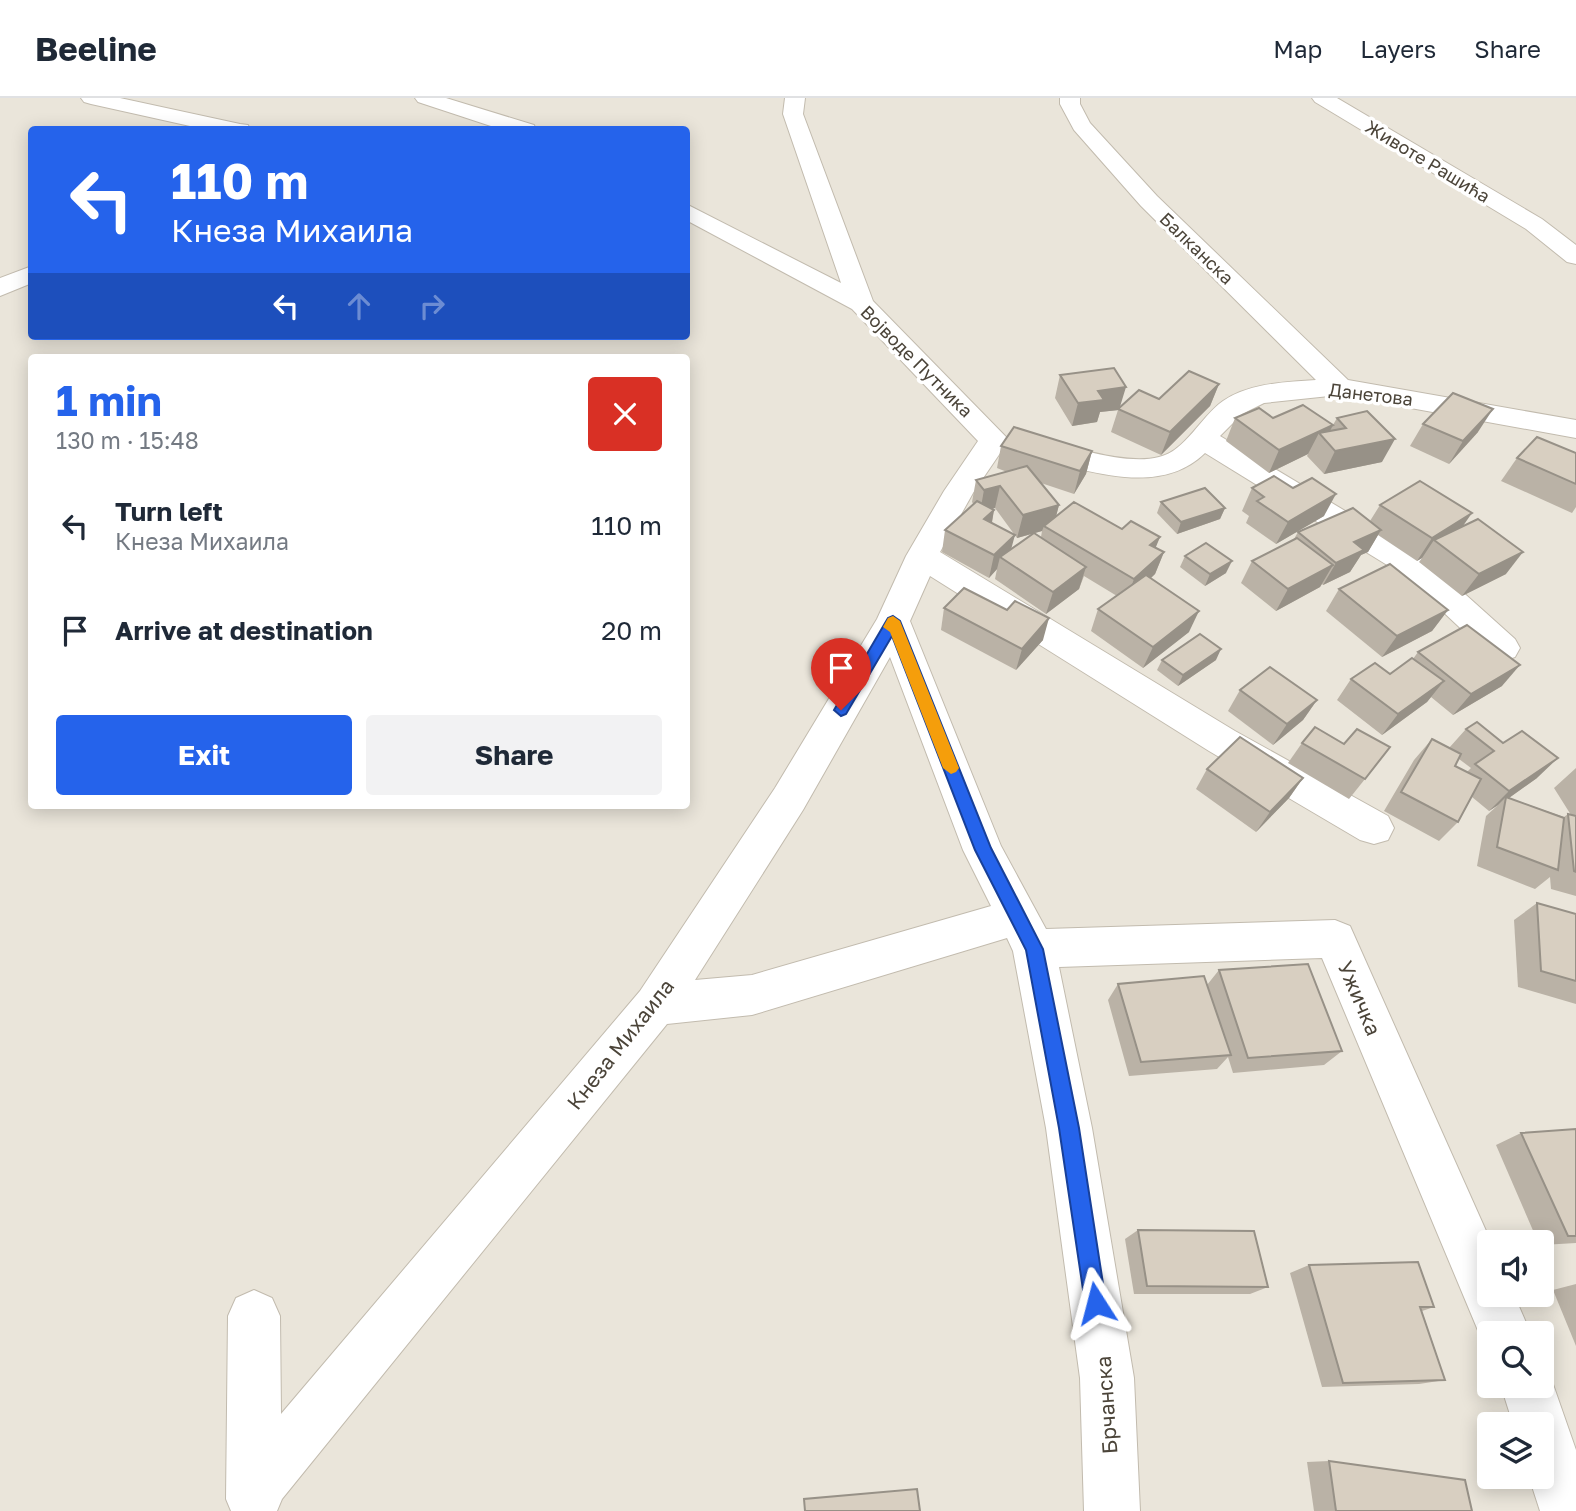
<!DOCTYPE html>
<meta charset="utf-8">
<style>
body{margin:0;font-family:"Golos Text",sans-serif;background:#f2f2f3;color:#1f2937;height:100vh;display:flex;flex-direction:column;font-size:26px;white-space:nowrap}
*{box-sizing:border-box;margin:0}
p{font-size:23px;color:#747a83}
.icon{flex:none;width:38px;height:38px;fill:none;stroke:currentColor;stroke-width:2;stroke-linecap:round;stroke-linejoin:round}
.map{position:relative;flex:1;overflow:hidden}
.panel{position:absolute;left:28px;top:256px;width:662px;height:455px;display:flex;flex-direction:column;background:#fff;border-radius:7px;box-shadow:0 4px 18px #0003}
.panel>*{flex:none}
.top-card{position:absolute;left:28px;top:28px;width:662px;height:214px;border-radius:7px;box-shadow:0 4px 18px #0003;background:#2563eb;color:#fff;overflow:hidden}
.controls{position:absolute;left:1477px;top:1132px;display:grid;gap:14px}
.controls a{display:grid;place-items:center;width:77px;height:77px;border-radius:7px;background:#fff;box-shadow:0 4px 18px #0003;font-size:35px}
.pin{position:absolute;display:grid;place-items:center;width:60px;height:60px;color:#fff;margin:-72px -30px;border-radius:50% 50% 50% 0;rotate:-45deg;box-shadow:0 0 7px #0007}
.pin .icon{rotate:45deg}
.me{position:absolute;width:77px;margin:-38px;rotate:351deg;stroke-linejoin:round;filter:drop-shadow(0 0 5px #0008)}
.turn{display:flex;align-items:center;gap:24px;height:147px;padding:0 28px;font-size:32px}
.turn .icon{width:91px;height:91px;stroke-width:2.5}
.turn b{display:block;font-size:49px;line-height:60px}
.lanes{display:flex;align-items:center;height:66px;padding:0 28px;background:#0003;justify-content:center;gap:35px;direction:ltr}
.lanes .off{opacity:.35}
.round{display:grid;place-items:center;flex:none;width:74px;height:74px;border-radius:7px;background:#f2f2f3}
.overview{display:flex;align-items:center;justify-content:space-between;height:119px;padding:0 28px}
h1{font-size:42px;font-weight:700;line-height:52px;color:#2563eb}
.button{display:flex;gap:14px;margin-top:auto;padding:14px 28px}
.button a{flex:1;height:80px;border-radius:7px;background:#2563eb;color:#fff;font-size:28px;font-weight:700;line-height:80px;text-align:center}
.button a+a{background:#f2f2f3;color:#1f2937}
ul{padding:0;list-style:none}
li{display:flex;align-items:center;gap:21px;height:105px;padding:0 28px}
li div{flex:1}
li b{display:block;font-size:26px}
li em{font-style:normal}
header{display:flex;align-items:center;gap:42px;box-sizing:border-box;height:98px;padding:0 35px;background:#fff;border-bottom:2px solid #e0e1e3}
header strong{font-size:33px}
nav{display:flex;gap:38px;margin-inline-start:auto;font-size:24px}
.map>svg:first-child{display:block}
.residential{fill:#eae5da;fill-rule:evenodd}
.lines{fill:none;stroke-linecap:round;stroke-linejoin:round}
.street-casing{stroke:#c2bbae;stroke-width:2}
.street{fill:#fff;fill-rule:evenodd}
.wall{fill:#bab2a6;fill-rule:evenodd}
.shaded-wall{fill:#979187}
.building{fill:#d8cfc1;stroke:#979187;stroke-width:2}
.route{fill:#2563eb;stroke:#184099;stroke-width:2}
.slow{fill:#f59e0b}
.labels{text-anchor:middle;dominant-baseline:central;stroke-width:7;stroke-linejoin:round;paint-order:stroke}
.far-street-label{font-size:18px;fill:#4b4439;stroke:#fff}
.street-label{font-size:21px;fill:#4b4439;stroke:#fff}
</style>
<header>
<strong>Beeline</strong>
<nav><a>Map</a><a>Layers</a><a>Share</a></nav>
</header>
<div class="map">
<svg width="1576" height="1413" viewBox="0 0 1576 1413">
<rect width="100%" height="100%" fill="#f6f3ec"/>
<path class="residential" d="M 0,0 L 1576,0 L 1576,1413 L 0,1413 ZM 32,32 L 686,32 L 686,238 L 32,238 ZM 32,259 L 686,259 L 686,707 L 32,707 ZM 1489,1144 L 1542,1144 L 1542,1197 L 1489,1197 ZM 1489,1236 L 1542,1236 L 1542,1288 L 1489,1288 ZM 1489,1326 L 1542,1326 L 1542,1379 L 1489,1379 Z"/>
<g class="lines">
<g class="street-casing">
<g id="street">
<polygon points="81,0 120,0 240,26 248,27 250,32 208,32 91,6 84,4"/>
<polygon points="415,0 446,0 534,27 536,32 503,32 418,4"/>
<path d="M 785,0 L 805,0 L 803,16 L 873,203 L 1009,342 L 973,395 L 940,454 L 1235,633 L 1388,718 L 1394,730 L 1388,742 L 1374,746 L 1360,742 L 1209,653 L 930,478 L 910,523 L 1001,748 L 1046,831 L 1335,822 L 1350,828 L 1491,1144 L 1489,1197 L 1514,1197 L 1531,1236 L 1489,1236 L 1489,1255 L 1487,1254 L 1322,860 L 1059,869 L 1092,1030 L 1134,1280 L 1140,1413 L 1084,1413 L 1080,1280 L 1046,1030 L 1013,853 L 1007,840 L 752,917 L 667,926 L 282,1401 L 277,1413 L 231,1413 L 226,1401 L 228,1218 L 236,1200 L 254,1192 L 272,1200 L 280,1218 L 281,1316 L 640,893 L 775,690 L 877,521 L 906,458 L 944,393 L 978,343 L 852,211 L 686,122 L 686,106 L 841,185 L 783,16 ZM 890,559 L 963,752 L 991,808 L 752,877 L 695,882 L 803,712 Z"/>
<path d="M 1060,0 L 1080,0 L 1080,6 L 1090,25 L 1157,98 L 1348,282 L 1576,322 L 1576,340 L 1339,297 L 1264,305 L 1242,316 L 1220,338 L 1427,462 L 1515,541 L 1520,550 L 1515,559 L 1503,563 L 1491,559 L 1405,478 L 1205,355 C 1158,401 1083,371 1028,357 L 1023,350 L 1028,343 L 1038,341 C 1072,348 1125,368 1159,359 C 1186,353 1201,318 1223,303 C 1249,285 1286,284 1316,282 L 1141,108 L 1074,32 L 1060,6 Z"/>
<polygon points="1312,0 1337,0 1542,121 1576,147 1576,166 1567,164 1526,131 1315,4"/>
<polygon points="32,168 32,185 0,198 0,180"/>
<polygon points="1542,1267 1547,1269 1576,1352 1576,1413 1540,1413 1529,1379 1542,1379 1542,1326 1513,1326 1501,1288 1542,1288"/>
</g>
</g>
<use href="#street" class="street"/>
</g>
<g class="wall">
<polygon points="1060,277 1120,309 1159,301 1219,286 1210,308 1161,357 1111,334 1118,312 1100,314 1097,324 1072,328 1055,300"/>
<polygon points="1235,320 1273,320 1333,327 1337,320 1382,364 1324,376 1307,358 1308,356 1269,375 1226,343"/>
<polygon points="1423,326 1478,334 1449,366 1410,348"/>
<path d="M 1001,348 L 1092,353 L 1086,376 L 1074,396 L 1041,385 L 1059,407 L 1056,418 L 1160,439 L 1155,449 L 1164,454 L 1155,476 L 1150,481 L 1189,534 L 1143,570 L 1091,533 L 1098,511 L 1117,498 L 1084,478 L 1079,491 L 1046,516 L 995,481 L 997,471 L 989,480 L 942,454 L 945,432 L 974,407 L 972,404 L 976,382 L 1007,374 L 997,370 ZM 995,410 L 1017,440 L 1042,433 L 1041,439 L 1011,451 L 992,425 L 994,412 L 992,411 Z"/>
<polygon points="1576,355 1576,409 1572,415 1501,383 1517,360"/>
<polygon points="1252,390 1324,418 1276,446 1246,425 1249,418 1242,413"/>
<polygon points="1161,404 1225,410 1220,421 1177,436 1157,415"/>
<polygon points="1380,407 1463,428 1506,476 1462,498 1419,464 1422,460 1417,463 1378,437 1368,454 1361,457 1350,474 1323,487 1322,486 1320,489 1276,513 1241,485 1252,463 1294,441 1298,434 1370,423"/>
<polygon points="1185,458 1226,475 1205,488 1180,469"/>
<polygon points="1339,491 1448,512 1432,533 1382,559 1326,513"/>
<polygon points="944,510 1043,542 1016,572 941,532"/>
<polygon points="1418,554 1502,588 1453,617 1431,599 1427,604 1382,637 1337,602 1351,581 1390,576 1413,561"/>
<polygon points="1162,562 1216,562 1178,588 1157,572"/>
<polygon points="1240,592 1317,602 1303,622 1273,647 1228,613"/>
<path d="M 1466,631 L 1537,680 L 1509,700 L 1564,719 L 1568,716 L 1571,717 L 1554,690 L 1576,670 L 1576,798 L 1551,791 L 1550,779 L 1535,791 L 1477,768 L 1486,718 L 1498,707 L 1489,713 L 1472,699 L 1458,724 L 1439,743 L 1384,713 L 1414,662 L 1432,641 L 1449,650 ZM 1459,661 L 1471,670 L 1467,674 L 1455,668 Z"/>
<polygon points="1302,645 1365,681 1349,701 1288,665"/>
<polygon points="1207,671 1303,680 1289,700 1256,734 1196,691"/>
<polygon points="1537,805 1576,816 1576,906 1518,889 1514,822"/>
<polygon points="1219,872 1342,953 1324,967 1233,975 1228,959 1217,971 1129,978 1108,902 1118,886 1207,887"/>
<polygon points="1576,1031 1576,1145 1542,1147 1542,1144 1538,1144 1496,1047 1521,1035"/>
<polygon points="1138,1132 1268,1189 1250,1196 1134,1196 1125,1141"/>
<polygon points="1309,1167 1434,1209 1422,1213 1445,1282 1419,1286 1322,1289 1290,1175"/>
<polygon points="1576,1186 1576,1248 1553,1192"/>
<polygon points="1329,1363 1472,1413 1314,1413 1307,1364"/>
</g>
<g class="shaded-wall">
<polygon points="1219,286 1210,308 1161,357 1170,334"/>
<polygon points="1126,289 1119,312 1100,314 1097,324 1072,328 1078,305 1098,293"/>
<polygon points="1493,311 1478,334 1449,366 1463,343"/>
<polygon points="1333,327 1325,343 1319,335 1308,356 1269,375 1279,352"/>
<polygon points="1395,341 1382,364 1324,376 1335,353"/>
<polygon points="1092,353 1086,376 1074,396 1080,373"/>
<polygon points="1000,388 995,410 980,414 984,392"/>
<polygon points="1336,396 1324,418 1276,446 1288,424"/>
<polygon points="1059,407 1053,430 1044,428 1042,433 1017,440 1023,417"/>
<polygon points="1225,410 1220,421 1177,436 1181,424"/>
<polygon points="994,412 990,434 984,421"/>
<polygon points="1472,415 1456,438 1434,442 1422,460 1417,463 1432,440"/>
<polygon points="1381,432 1368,454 1361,457 1350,474 1323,487 1336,465 1354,444"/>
<polygon points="1015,437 1009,459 1000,459 997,471 989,480 994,457"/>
<polygon points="1160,439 1151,461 1150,447"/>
<polygon points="1164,454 1155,476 1126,503 1134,481"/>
<polygon points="1523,454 1506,476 1462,498 1479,476"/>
<polygon points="1232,463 1226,475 1205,488 1210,476"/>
<polygon points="1333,467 1320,489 1276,513 1288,491"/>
<polygon points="1086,469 1079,491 1046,516 1053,494"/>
<polygon points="1448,512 1432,533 1382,559 1397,538"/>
<polygon points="1199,513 1189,534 1143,570 1153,549"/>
<polygon points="1049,520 1043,542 1016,572 1022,551"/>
<polygon points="1221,551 1216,562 1178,588 1183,577"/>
<polygon points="1520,567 1502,588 1453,617 1471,596"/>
<polygon points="1444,583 1427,604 1382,637 1398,616"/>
<polygon points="1317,602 1303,622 1273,647 1287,626"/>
<polygon points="1558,660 1537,680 1506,702 1506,699 1498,707 1489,713 1509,693"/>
<polygon points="1303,680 1289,700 1256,734 1270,714"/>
</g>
<g class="building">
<polygon points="1114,270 1126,289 1098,293 1104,302 1078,305 1060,277"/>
<polygon points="1189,273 1219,286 1170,334 1118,311 1139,292 1159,301"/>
<polygon points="1453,295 1493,311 1463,343 1423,326"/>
<polygon points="1303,307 1333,327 1279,352 1235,320 1259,310 1273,320"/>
<polygon points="1367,313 1395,341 1335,353 1319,335 1346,330 1337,320"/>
<polygon points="1014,329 1092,353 1080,373 1001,348"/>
<polygon points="1537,339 1576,355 1576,386 1517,360"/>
<polygon points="1027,368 1059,407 1023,417 1000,388 984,392 976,382"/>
<polygon points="1274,378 1293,390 1312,380 1336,396 1288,424 1257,403 1264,399 1252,390"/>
<polygon points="1420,383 1472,415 1432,440 1380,407"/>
<polygon points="1205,390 1225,410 1181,424 1161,404"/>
<polygon points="977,403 994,412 984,421 1015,437 994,457 945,432"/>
<polygon points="1074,404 1122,431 1131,423 1160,439 1150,447 1164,454 1134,481 1044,428"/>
<polygon points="1353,410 1381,432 1354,444 1364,452 1336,465 1298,434"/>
<polygon points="1478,421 1523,454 1479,476 1434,442"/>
<polygon points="1034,435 1086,469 1053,494 1000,459"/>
<polygon points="1297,440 1333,467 1288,491 1252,463"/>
<polygon points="1206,445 1232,463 1210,476 1185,458"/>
<polygon points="1390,466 1448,512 1397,538 1339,491"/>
<polygon points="1146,477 1199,513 1153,549 1098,511"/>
<polygon points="964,490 1007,512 1015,503 1049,520 1022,551 944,510"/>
<polygon points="1467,527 1520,567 1471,596 1418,554"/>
<polygon points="1200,536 1221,551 1183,577 1162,562"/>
<polygon points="1412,560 1444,583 1398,616 1351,581 1375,565 1390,576"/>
<polygon points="1270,569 1317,602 1287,626 1240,592"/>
<polygon points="1477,624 1503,645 1522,633 1558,660 1509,693 1475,666 1494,653 1466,631"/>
<polygon points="1315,629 1344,646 1357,631 1390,649 1365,681 1302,645"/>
<polygon points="1240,639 1303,680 1270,714 1207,671"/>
<polygon points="1432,641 1461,656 1455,668 1481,681 1458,724 1401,694"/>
<polygon points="1506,699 1564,720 1558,772 1497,749"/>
<polygon points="1568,716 1576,718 1576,774 1574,773"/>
<polygon points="1537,805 1576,816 1576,883 1541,873"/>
<polygon points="1308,866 1342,953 1248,960 1219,872"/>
<polygon points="1204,878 1231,957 1141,964 1118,886"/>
<polygon points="1576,1031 1576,1138 1568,1138 1521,1035"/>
<polygon points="1138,1132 1254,1133 1268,1189 1147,1188"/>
<polygon points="1418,1164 1434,1209 1420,1209 1445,1282 1343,1285 1309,1167"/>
<polygon points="1329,1363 1465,1382 1472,1413 1336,1413"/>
<polygon points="917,1391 920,1413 805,1413 804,1401"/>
</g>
<polygon class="route" points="893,518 900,523 991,750 1043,851 1079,1030 1106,1205 1103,1212 1096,1215 1088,1212 1085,1205 1059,1030 1026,852 975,752 892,538 846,616 841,618 834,612 888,520"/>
<polygon class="slow" points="893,518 900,523 959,670 956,674 951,676 943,670 890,534 883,529 888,520"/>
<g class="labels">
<g class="far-street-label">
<text transform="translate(1428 63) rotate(31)">Животе Рашића</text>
<text transform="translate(1197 150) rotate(44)">Балканска</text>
<text transform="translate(917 263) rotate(45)">Војводе Путника</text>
<text transform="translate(1371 296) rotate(7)">Данетова</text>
</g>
<g class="street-label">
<text transform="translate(1360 900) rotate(67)">Ужичка</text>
<text transform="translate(620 946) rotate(-52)">Кнеза Михаила</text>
<text transform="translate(1106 1307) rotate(-94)">Брчанска</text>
</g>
</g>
</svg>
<div class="controls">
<a><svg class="icon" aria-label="sound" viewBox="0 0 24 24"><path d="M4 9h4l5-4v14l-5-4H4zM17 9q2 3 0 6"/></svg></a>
<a><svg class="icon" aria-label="search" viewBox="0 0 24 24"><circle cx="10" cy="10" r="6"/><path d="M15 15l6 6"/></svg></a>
<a><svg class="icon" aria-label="layers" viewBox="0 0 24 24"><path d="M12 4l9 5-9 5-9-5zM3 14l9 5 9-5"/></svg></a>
</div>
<div class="pin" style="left:841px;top:612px;background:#d93025"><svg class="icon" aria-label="arrive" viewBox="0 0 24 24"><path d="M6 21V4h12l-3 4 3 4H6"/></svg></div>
<svg class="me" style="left:1096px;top:1205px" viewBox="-20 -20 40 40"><path d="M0-17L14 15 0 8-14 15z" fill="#2563eb" stroke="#fff" stroke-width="4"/></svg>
<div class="top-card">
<div class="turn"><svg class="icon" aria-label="left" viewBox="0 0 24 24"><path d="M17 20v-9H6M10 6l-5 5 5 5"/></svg><div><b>110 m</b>Кнеза Михаила</div></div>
<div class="lanes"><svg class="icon" aria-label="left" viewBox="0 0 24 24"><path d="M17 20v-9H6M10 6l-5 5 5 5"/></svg><svg class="icon off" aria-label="ahead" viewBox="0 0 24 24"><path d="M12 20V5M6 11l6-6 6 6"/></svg><svg class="icon off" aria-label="right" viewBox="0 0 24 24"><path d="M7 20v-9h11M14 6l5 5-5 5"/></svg></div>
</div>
<section class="panel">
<div class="overview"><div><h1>1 min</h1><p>130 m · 15:48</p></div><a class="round" style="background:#d93025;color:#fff"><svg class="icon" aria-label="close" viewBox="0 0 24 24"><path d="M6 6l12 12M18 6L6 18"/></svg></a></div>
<ul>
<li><svg class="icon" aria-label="left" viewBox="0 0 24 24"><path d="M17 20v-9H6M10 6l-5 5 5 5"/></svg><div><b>Turn left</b><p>Кнеза Михаила</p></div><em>110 m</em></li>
<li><svg class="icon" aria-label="arrive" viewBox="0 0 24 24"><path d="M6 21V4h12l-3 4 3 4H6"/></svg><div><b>Arrive at destination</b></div><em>20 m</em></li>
</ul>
<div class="button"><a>Exit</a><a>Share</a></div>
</section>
</div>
